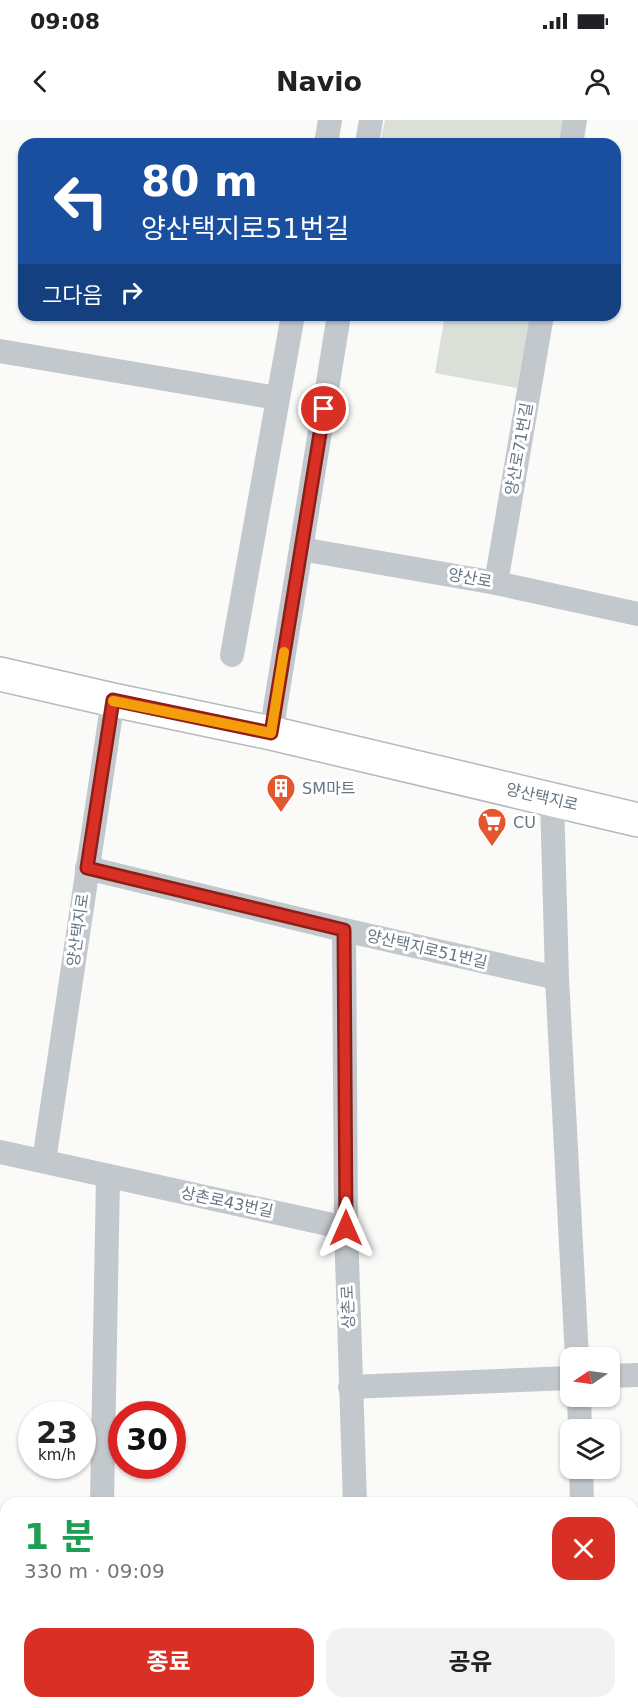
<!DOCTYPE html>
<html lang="ko">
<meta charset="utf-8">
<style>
body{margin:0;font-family:"DejaVu Sans","Noto Sans KR",sans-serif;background:#f2f2f2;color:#202124;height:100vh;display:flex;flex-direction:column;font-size:22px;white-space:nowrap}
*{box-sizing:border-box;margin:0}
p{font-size:20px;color:#757577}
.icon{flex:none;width:33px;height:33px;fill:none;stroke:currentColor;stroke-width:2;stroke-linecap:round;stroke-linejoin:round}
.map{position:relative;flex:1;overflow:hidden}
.side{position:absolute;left:0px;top:1377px;width:639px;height:212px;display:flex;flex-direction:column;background:#fff;border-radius:18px 18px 0 0;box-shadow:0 2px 4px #0004}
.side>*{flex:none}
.guide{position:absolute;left:18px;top:18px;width:603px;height:183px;border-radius:18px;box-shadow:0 2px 4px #0004;background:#1a4fa0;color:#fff;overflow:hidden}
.needle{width:39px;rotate:257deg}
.tools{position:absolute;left:560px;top:1227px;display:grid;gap:12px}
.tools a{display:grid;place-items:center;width:60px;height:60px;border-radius:12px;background:#fff;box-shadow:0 2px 4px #0004;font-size:30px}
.speed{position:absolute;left:18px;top:1281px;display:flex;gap:12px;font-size:30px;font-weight:700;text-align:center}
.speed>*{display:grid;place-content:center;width:78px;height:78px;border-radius:50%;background:#fff;box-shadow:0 2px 4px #0004;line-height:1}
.speed small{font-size:15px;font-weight:400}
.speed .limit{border:9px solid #d22;background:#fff;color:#111}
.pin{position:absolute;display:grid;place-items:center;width:51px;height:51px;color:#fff;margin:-26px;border:3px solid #fff;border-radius:50%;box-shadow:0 2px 6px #0007}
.me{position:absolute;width:66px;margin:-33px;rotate:0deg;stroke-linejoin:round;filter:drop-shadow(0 0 4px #0008)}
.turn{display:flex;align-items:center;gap:21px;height:126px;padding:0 24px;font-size:27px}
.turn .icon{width:78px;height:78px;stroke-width:2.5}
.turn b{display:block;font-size:42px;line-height:51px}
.then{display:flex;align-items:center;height:57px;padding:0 24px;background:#0003;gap:12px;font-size:22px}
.round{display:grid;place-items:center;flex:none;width:63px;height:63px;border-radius:18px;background:#f2f2f2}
.headline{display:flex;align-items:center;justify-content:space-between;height:102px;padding:0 24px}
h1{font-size:36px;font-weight:700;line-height:45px;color:#1e9e55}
.cta{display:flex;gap:12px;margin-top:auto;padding:12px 24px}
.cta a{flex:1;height:69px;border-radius:18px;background:#d93025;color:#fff;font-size:24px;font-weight:700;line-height:69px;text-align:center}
.cta a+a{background:#f2f2f2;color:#202124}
.status{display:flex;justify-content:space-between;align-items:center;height:42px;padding:0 30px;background:#fff;direction:ltr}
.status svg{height:16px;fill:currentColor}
header{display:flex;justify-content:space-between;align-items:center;height:78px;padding:0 24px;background:#fff;font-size:27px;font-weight:700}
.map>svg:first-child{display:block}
.green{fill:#dadfd7}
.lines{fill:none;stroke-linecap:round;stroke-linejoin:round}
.secondary-casing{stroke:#b3babf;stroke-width:36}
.lane{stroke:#c3c8cc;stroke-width:12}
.street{stroke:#c3c8cc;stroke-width:24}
.secondary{stroke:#fff;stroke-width:33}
.route-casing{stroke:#8d1f18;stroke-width:15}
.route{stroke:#d93025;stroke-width:10}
.slow{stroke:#f59e0b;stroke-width:10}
.labels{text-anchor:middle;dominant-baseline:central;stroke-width:6;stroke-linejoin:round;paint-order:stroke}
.street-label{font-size:16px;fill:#657683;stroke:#fff}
.poi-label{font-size:16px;fill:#657683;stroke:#fff;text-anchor:start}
</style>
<div class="status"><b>09:08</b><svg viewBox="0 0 49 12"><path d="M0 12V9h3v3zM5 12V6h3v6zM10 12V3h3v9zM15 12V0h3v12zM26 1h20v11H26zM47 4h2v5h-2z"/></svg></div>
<header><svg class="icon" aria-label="back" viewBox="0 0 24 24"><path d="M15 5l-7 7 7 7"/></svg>Navio<svg class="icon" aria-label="person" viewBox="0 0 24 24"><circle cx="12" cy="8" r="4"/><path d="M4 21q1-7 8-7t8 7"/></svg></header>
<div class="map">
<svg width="638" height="1588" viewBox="0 0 638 1588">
<rect width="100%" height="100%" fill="#fafaf8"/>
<g class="green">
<polygon points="385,0 565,0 561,24 380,24"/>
<polygon points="445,195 530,195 517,268 435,253"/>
</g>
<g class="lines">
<g class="secondary-casing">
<polyline id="secondary" points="0,554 113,580 271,613 638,700"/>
</g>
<polyline class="lane" points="91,1582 92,1588"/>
<g class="street">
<polyline points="326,24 330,0"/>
<polyline points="367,24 371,0"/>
<polyline points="571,24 575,0"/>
<polyline points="0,231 277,278"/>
<polyline points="301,429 496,463 638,494"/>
<polyline points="496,463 542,195"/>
<polyline points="232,535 293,195"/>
<polyline points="271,613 339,195"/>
<polyline points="552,679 557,858 577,1238"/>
<polyline points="87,748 344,810 557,858"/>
<polyline points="344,810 346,1108 355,1383"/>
<polyline points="0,1032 346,1108"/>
<polyline points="44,1041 113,580"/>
<polyline points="609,1256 638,1255"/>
<polyline points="350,1267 570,1258"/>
<polyline points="579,1276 580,1310"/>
<polyline points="581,1348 582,1383"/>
<polyline points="102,1383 108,1056"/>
<polyline points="0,1483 6,1483"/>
<polyline points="364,1582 364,1588"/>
<polyline points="588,1582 588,1588"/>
</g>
<use href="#secondary" class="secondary"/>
</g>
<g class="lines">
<g class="route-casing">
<polyline id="route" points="324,289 271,613 113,580 87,748 344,810 346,1108"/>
</g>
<use href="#route" class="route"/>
<polyline class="slow" points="113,581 271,613 284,532"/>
</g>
<defs>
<g id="building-pin" transform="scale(1.5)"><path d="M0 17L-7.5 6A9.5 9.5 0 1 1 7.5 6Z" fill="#e4572e" stroke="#fff"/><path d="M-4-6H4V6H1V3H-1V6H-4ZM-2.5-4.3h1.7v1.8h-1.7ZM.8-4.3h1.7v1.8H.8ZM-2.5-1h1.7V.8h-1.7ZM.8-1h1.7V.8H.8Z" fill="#fff"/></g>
<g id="supermarket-pin" transform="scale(1.5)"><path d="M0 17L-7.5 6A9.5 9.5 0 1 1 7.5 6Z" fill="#e4572e" stroke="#fff"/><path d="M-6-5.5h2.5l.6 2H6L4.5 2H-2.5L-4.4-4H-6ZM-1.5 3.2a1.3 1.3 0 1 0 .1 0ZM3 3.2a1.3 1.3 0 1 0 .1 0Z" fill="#fff"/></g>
</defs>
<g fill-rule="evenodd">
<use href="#building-pin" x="281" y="668"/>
<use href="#supermarket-pin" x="492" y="702"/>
</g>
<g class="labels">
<g class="street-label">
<text transform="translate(519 329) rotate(-80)">양산로71번길</text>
<text transform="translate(470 458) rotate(10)">양산로</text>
<text transform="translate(542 677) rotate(13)">양산택지로</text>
<text transform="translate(78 810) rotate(-82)">양산택지로</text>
<text transform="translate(427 829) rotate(13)">양산택지로51번길</text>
<text transform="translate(227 1082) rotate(12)">상촌로43번길</text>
<text transform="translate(348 1187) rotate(-92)">상촌로</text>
</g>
<g class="poi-label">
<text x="302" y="668">SM마트</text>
<text x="513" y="702">CU</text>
</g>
</g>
</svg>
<div class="tools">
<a><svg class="needle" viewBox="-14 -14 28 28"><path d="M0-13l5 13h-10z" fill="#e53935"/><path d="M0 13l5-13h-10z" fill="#757577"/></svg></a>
<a><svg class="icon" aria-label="layers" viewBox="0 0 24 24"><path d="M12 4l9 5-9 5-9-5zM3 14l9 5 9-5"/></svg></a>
</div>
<div class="speed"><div>23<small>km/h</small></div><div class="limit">30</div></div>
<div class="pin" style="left:324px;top:289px;background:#d93025"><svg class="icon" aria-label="arrive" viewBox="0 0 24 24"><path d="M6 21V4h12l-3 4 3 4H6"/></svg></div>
<svg class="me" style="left:346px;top:1108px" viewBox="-20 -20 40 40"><path d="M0-17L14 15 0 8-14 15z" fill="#d93025" stroke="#fff" stroke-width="4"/></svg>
<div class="guide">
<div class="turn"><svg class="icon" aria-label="left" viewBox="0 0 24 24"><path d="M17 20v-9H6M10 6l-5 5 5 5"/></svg><div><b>80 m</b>양산택지로51번길</div></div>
<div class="then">그다음<svg class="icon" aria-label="right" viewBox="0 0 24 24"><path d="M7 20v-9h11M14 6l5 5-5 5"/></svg></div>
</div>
<section class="side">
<div class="headline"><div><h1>1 분</h1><p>330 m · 09:09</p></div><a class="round" style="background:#d93025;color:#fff"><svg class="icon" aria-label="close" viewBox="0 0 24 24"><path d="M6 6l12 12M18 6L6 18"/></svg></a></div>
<div class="cta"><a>종료</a><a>공유</a></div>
</section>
</div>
